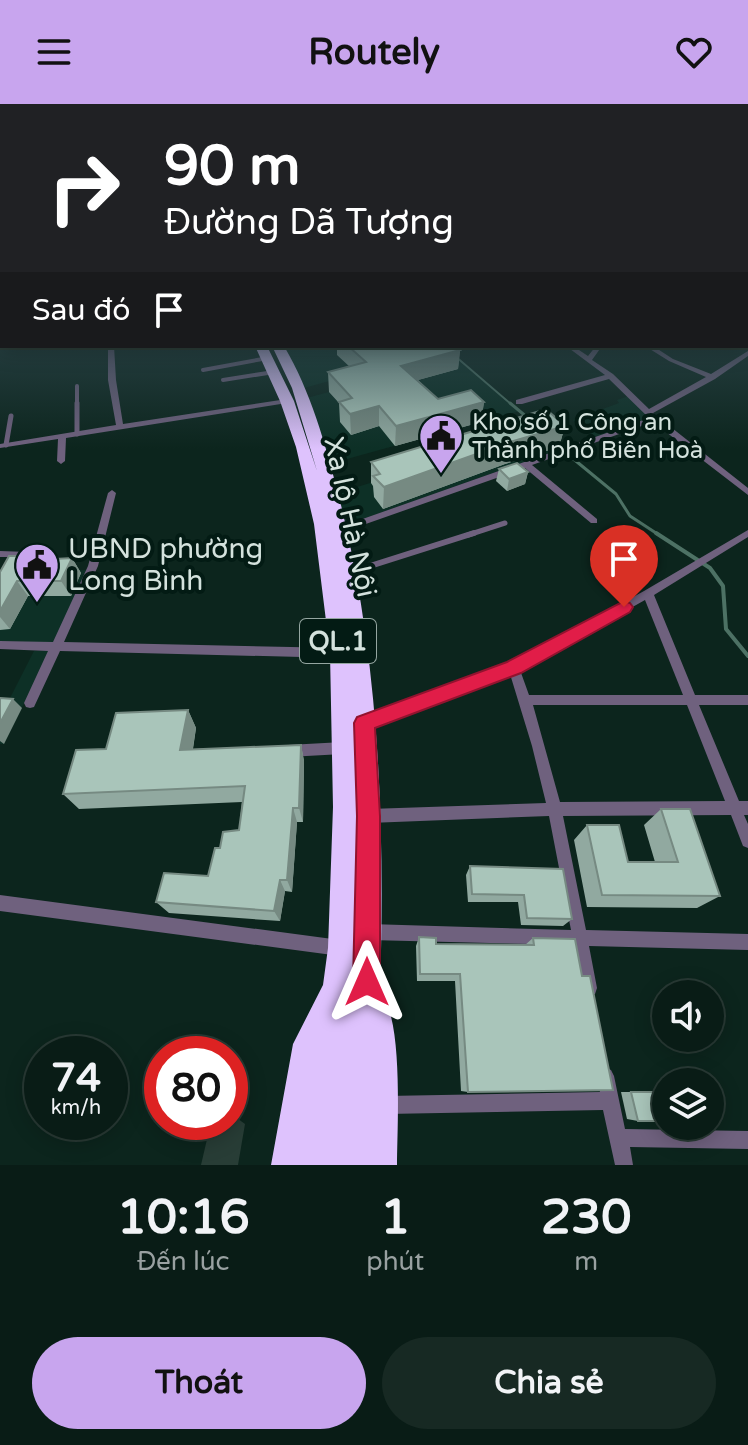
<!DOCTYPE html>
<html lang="vi">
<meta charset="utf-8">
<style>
body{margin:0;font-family:"Varela Round",sans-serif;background:#172923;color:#f1f3f6;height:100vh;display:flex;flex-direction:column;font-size:30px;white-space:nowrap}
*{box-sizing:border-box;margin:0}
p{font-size:26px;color:#99a1a1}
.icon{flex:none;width:44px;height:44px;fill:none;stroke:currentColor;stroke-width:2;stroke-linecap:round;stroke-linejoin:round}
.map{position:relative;height:1061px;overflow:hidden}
.sheet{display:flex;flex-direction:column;background:#091c16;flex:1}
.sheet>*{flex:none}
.banner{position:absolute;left:0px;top:0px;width:748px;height:244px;box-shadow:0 4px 20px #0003,0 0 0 2px #293a35;background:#202124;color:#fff;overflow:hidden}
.tools{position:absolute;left:652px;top:876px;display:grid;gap:16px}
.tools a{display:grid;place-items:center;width:72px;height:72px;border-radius:50%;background:#091c16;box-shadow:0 4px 20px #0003,0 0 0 2px #293a35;font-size:40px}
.speed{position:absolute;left:24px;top:932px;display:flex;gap:16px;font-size:40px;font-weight:700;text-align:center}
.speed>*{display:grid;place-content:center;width:104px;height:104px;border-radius:50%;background:#091c16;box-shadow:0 4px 20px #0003,0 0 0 2px #293a35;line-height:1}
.speed small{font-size:20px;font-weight:400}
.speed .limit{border:12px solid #d22;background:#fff;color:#111}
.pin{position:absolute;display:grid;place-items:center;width:68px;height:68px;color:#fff;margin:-82px -34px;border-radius:50% 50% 50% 0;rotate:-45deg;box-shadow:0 0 8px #0007}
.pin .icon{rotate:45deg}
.me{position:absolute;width:88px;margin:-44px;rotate:0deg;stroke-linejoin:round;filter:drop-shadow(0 0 6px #0008)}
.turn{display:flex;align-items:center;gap:28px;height:168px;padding:0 32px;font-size:36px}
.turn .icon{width:104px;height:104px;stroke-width:2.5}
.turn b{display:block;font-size:56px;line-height:68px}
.then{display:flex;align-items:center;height:76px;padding:0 32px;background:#0003;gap:16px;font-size:30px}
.eta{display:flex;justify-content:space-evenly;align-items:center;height:136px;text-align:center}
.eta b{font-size:48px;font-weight:700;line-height:56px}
.primary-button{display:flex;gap:16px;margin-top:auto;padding:16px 32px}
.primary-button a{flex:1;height:92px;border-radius:48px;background:#c8a5ee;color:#111;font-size:32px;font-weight:700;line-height:92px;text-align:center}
.primary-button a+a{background:#172923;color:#f1f3f6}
header{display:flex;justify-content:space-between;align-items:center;height:104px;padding:0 32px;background:#c8a5ee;color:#111;font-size:36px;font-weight:700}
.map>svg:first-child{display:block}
.built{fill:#0d3026}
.green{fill:#283d36}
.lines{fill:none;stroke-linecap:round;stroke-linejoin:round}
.stream-far2{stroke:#4d7164;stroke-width:2}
.stream-far1{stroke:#4d7164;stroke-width:3}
.stream{stroke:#4d7164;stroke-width:4}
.lane-far2{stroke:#6f617e;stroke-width:4}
.lane-far1{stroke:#6f617e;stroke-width:5}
.lane{stroke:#6f617e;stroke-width:6}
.street{fill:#6f617e;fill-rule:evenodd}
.highway{fill:#dec2fd;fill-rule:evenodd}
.wall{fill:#91a9a0}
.shaded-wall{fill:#768a82}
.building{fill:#a9c5ba;stroke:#768a82;stroke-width:2}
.route{fill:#e11d48;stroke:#92132f;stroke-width:2}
.labels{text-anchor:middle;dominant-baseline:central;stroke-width:8;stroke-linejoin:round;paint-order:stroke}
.far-poi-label{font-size:24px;fill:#d4e2dd;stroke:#031b14;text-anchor:start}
.shield{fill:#031b14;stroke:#95a6a1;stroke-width:2}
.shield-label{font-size:26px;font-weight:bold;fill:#d4e2dd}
.street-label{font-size:28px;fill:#d4e2dd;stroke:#031b14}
.poi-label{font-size:28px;fill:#d4e2dd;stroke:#031b14;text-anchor:start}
</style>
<header><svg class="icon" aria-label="menu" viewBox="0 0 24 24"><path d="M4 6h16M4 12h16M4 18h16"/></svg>Routely<svg class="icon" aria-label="heart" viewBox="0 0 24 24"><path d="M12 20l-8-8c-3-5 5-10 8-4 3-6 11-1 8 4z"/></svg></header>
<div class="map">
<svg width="748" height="1061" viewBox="0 0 748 1061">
<rect width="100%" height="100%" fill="#0c251d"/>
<g class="built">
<polygon points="300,242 442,242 446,245 304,284 286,246"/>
<polygon points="456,253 520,307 329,360 307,294"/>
<polygon points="629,292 650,314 596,333 573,316 619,299 617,296"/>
<polygon points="540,326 561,345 346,421 338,389"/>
<polygon points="86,466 55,539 0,537 0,505 19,468"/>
<polygon points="34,547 50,547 4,640 0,640 0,594 10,594"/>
</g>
<polygon class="green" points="230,1009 245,1020 238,1061 201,1061 211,1018 230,1018"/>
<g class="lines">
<polyline class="stream-far2" points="455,252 512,301"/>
<g class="stream-far1">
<polyline points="510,299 528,314"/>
<polyline points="554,339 616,390 630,412 659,431"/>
</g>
<polyline class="stream" points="656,429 710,464 723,482 726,525 748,552"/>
<g class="lane-far2">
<polyline points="0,243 7,242"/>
<polyline points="203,266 268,254"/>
<polyline points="223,276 274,268"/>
<polyline points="77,282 77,301"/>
</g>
<g class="lane-far1">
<polyline points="77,299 77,330"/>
<polyline points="6,341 11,312"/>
<polyline points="468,431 505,419"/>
</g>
<polyline class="lane" points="348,469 474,429"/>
<g class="street">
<polygon points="746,204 748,205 748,209 746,208"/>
<rect x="746" y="237" width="2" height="4"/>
<polygon points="108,242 114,242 116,276 123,320 287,295 291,297 287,299 66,334 65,357 61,360 57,357 58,335 0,344 0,340 116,321 108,276"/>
<polygon points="287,242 298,242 280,248 277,246"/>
<polygon points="530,242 538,242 538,243 535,245"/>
<polygon points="566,242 573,242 588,252 596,242 602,242 592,256 613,270 649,305 706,273 669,257 645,242 653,242 673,255 711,270 748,247 748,252 715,275 653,309 748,384 748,391 653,318 532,361 597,415 597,419 591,419 525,364 343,428 337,428 335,426 337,424 649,314 609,275 522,300 516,300 516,296 605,271"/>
<polygon points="112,386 116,389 98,462 64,538 340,544 344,546 346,549 344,552 340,554 60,547 34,603 30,604 26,603 24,599 48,547 0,545 0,537 53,538 88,462 108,389"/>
<path d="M 748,426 L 748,433 L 654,491 L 695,591 L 748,591 L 748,601 L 699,601 L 739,697 L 748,697 L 748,711 L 744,711 L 748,720 L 748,744 L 743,742 L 731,711 L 563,712 L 586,826 L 748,830 L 748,846 L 589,842 L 597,884 L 595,890 L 589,892 L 583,890 L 581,884 L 574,841 L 369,836 L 364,833 L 361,828 L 364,823 L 369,820 L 571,826 L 549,712 L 369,719 L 364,717 L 362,712 L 364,707 L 369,705 L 546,699 L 532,642 L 510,570 L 364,624 L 360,623 L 358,619 L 360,615 L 510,561 L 644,487 ZM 645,496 L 683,591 L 529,591 L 520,566 ZM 533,601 L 687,601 L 725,697 L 560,698 Z"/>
<polygon points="0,447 28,448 42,460 37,464 23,453 0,453"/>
<polygon points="343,638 347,640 349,644 347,648 343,650 288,653 283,651 282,647 283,643 288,641"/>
<polygon points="0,791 340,836 346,838 348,844 346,850 340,852 0,807"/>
<polygon points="605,963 611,966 614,972 625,1025 748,1027 748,1045 630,1043 633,1061 615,1061 603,1006 386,1010 380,1007 377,1001 380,995 386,992 600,988 596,972 599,966"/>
</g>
<path class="highway" d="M 255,242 L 267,242 L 294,297 L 317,367 L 292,284 L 272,242 L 284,242 C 311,288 325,339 338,389 C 380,553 385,721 380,889 C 404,912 397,1025 397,1061 L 271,1061 L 293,940 L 323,881 L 328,844 L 333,703 L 330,549 L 314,420 L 296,343 L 280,297 Z"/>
</g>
<g class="wall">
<polygon points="337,242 455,242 460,246 458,265 418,276 438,295 484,298 481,318 395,342 379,322 351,331 340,318 339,299 329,288 328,268 350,263 337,251"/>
<polygon points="565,322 559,343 505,360 383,405 374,393 373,382 371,379 371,358"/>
<polygon points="499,365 528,368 525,380 507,387 496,377"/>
<polygon points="72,454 81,469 71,492 28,492 10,525 0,526 0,468 35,456"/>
<polygon points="188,606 196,624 193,645 301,641 304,657 303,718 297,718 292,788 285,787 280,817 169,809 156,798 208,772 220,744 239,726 242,698 79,705 63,690 106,645"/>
<polygon points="661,705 720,792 697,804 587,803 574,736 587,721 628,758 655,758 644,721"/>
<polygon points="470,762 572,815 563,822 521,821 518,798 468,798 466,771"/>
<polygon points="419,833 436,840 525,841 533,834 575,835 468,988 461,987 455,877 417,877 416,842"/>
<polygon points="621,988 663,988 638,1017 627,1015"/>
</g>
<g class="shaded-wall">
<polygon points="460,246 458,265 400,281 401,262"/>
<polygon points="484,298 481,318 395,342 396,322"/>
<polygon points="379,302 379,322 351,331 350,310"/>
<polygon points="565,322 559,343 505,360 383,405 384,383 510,338"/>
<polygon points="528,368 525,380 507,387 509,375"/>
<polygon points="72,454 81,469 71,492 61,477"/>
<polygon points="17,477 28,492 10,525 0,513 0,507"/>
<polygon points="13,595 22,604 4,640 0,637 0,619"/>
<polygon points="188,606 196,624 190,662 180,646"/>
<polygon points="301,641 304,657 303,718 299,704"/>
<polygon points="293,704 297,718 292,788 287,776"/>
<polygon points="280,776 285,787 280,817 274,807"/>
</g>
<g class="building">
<polygon points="348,242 455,242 460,246 401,262 438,295 471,286 484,298 396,322 379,302 350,310 339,298 352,294 328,268 366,258"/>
<polygon points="546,305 565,322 510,338 384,383 373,372 380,370 371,358"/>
<polygon points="517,359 528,368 509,375 499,365"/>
<polygon points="9,452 28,452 35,456 72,454 61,477 17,477 0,507 0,468"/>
<polygon points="0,594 13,595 0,619"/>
<polygon points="188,606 180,646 301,641 299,704 293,704 287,776 280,776 274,807 156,798 164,769 208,772 215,744 220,744 223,728 239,726 245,682 63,690 76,646 106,645 116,609"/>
<polygon points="661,705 690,705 720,792 602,791 587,721 619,721 628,758 678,758"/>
<polygon points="470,762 563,765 572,815 527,814 524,791 472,790"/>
<polygon points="419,833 436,834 436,840 534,841 533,834 575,835 582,872 590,872 613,986 468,988 460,870 420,870"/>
<polygon points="631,988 663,988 666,1001 666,1017 638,1017"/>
</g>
<linearGradient id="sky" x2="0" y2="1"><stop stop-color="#071410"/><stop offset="0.57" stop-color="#2e464c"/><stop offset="1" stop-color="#2e464c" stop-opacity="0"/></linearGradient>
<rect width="748" height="345" fill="url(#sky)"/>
<polygon class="route" points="624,497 630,499 633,503 630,508 521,569 375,624 380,712 380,878 376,887 367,891 357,887 353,878 357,712 354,619 357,613 507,558"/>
<defs>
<g id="civic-pin" transform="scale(2.3)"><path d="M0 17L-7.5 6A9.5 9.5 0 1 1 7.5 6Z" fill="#c8a5ee" stroke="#031b14"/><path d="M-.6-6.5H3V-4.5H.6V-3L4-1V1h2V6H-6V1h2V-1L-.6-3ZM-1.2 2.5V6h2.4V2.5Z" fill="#111"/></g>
</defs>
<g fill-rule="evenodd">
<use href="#civic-pin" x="441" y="332"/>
<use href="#civic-pin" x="37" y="461"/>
</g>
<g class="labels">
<g class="far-poi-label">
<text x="472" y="318">Kho số 1 Công an<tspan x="472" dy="28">Thành phố Biên Hoà</tspan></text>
</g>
<rect class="shield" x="300" y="515" width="76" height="44" rx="6"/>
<g class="shield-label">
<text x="338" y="537">QL.1</text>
</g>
<g class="street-label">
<text transform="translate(350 413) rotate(78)">Xa lộ Hà Nội</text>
</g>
<g class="poi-label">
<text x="68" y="445">UBND phường<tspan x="68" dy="32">Long Bình</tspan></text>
</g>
</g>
</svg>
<div class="tools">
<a><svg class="icon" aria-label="sound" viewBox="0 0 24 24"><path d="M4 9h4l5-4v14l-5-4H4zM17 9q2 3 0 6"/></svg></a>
<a><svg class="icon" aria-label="layers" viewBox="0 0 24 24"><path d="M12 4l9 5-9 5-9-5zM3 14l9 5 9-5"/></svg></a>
</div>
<div class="speed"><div>74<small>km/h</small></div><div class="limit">80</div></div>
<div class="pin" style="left:624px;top:503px;background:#d93025"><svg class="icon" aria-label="arrive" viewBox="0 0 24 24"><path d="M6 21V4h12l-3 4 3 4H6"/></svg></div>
<svg class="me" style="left:367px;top:878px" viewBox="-20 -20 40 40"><path d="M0-17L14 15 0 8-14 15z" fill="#e11d48" stroke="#fff" stroke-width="4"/></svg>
<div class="banner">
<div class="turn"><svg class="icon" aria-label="right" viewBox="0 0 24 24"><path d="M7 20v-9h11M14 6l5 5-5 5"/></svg><div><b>90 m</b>Đường Dã Tượng</div></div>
<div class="then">Sau đó<svg class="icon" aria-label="arrive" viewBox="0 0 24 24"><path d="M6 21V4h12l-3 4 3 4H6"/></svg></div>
</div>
</div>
<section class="sheet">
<div class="eta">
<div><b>10:16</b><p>Đến lúc</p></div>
<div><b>1</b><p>phút</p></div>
<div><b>230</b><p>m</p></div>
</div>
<div class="primary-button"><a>Thoát</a><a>Chia sẻ</a></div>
</section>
